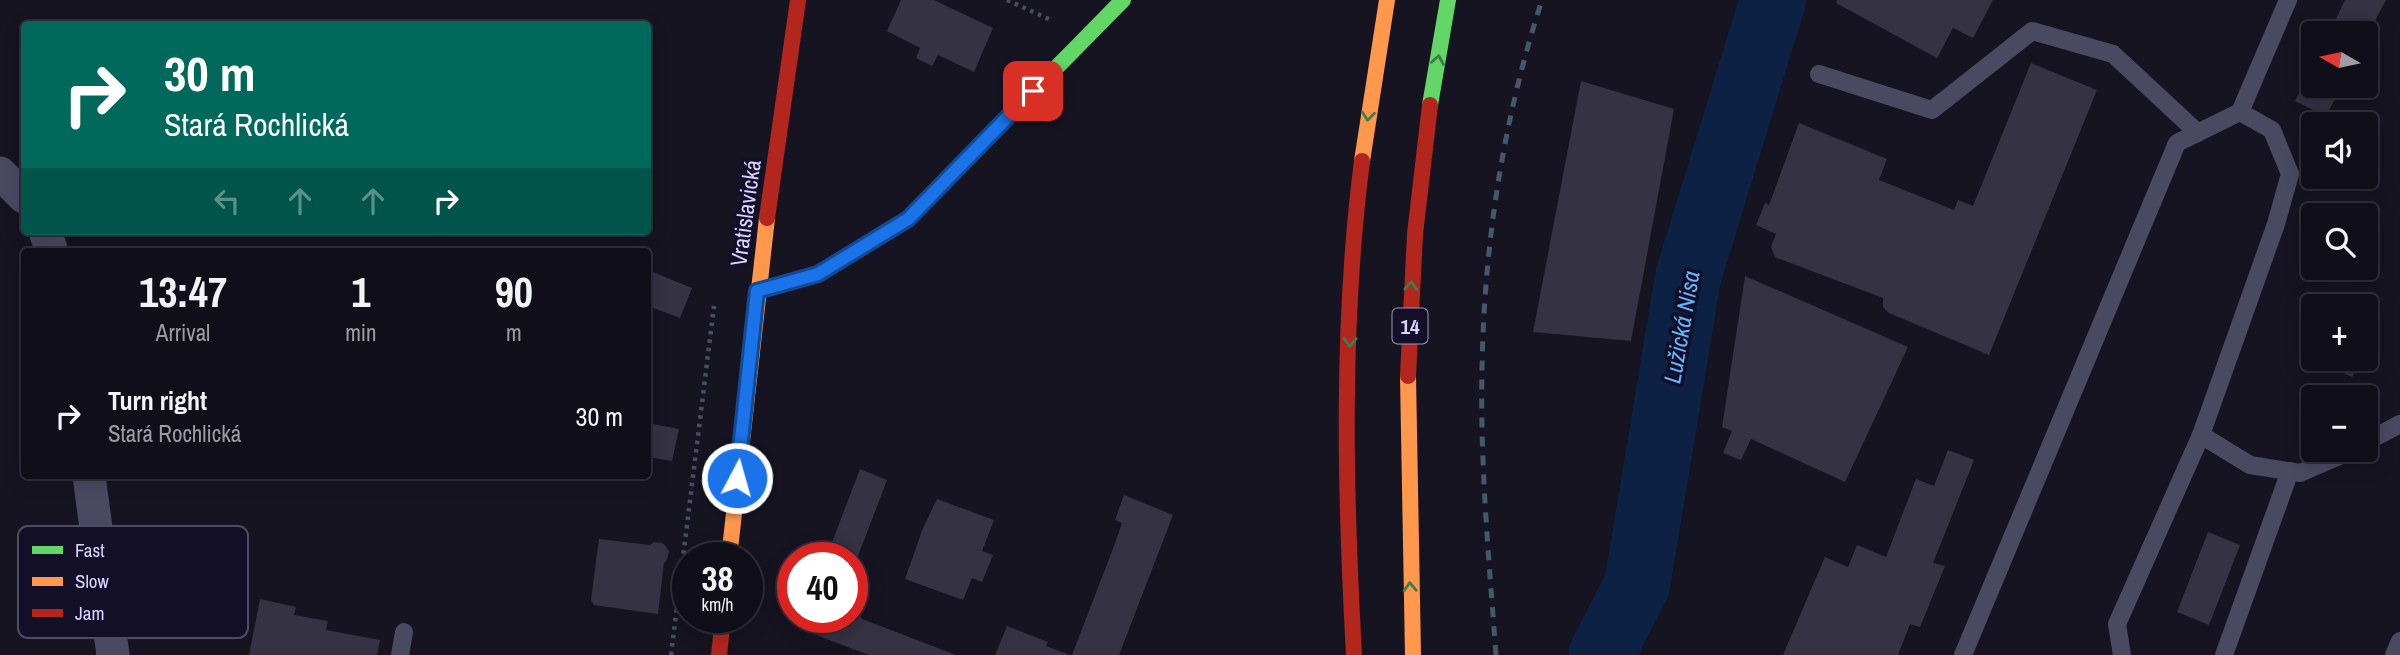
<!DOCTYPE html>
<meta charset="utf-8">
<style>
body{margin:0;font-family:"Archivo Narrow",sans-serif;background:#1e1d26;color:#f1f3f6;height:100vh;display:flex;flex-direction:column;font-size:26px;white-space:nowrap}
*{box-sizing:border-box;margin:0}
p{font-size:23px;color:#9c9ca2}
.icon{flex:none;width:38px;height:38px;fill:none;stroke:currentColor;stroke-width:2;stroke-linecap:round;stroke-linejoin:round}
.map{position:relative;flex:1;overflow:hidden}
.sheet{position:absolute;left:21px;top:248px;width:630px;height:231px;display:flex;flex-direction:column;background:#100f19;border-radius:7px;box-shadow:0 4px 18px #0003,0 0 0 2px #302f38}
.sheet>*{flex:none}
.banner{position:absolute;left:21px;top:21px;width:630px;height:214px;border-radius:7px;box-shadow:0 4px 18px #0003,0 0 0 2px #302f38;background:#00695c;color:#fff;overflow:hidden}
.needle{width:46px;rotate:279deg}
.controls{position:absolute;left:2301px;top:21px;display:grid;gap:14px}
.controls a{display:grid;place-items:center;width:77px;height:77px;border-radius:7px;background:#100f19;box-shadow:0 4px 18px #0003,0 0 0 2px #302f38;font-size:35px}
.speed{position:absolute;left:672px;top:542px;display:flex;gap:14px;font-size:35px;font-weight:700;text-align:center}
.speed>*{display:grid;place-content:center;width:91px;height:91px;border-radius:50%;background:#100f19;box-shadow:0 4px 18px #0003,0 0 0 2px #302f38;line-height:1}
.speed small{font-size:18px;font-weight:400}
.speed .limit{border:10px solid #d22;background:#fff;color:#111}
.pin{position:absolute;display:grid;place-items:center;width:60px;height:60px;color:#fff;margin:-30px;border-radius:14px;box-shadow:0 4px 10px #0006}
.me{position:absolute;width:77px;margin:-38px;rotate:6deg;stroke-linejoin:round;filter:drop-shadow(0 0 5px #0008)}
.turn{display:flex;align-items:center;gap:24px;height:147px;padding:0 28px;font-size:32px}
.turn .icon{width:91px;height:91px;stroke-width:2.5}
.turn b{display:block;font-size:49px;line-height:60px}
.lanes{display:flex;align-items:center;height:66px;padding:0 28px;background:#0003;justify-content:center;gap:35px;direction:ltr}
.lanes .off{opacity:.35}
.eta{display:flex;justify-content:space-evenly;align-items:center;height:119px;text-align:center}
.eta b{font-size:42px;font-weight:800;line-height:49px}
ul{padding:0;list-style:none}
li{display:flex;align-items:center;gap:21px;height:98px;padding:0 28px}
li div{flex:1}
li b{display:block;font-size:26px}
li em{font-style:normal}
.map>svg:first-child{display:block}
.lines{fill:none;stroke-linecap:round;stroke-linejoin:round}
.river{stroke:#0d2144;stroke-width:66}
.building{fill:#343243}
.path{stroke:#44505f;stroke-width:4.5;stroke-dasharray:3.5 5;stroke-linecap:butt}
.lane{stroke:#4a4962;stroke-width:18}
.street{stroke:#4a4962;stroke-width:33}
.fast{stroke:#63d668;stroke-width:16}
.slow{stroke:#ff974d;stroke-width:16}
.jam{stroke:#b3261e;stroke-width:16}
.rail{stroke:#43596b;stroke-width:5;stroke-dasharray:10 9;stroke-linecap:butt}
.oneway{stroke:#3f7c4a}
.route-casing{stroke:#114b97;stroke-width:18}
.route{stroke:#1a73e8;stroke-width:12}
.labels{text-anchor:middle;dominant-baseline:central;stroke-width:7;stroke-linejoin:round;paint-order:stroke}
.shield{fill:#130f26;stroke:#9e99be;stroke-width:2}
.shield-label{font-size:21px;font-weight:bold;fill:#d9d4ff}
.street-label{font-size:23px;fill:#d9d4ff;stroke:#130f26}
.water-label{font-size:24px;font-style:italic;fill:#62b6ff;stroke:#130f26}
.key{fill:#130f26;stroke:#4e4a67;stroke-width:2}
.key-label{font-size:19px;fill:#d9d4ff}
</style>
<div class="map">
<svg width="2400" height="655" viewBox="0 0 2400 655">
<rect width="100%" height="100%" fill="#161421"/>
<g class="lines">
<polyline class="river" points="1601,655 1637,585 1688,277 1773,0"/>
</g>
<g class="building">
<polygon points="901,0 934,0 993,28 974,72 938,55 932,66 916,58 920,48 887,31"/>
<polygon points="1837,0 1993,0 1973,38 1953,28 1937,58 1836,3"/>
<polygon points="2345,0 2386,0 2366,38 2366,33 2329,33"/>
<polygon points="2031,63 2097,90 1989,355 1889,313 1883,307 1883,298 1775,257 1771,247 1776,234 1756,225 1765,203 1769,205 1799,123 1887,159 1879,180 1954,210 1958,200 1973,206"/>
<polygon points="2314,64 2314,86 2342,86 2326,116 2295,101"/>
<polygon points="1581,81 1674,109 1631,341 1533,332"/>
<polygon points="648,270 692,288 680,318 648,306"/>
<polygon points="1745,276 1908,347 1845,482 1751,439 1741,460 1723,453 1732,431 1722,427"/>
<polygon points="2338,295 2362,306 2333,306"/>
<polygon points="2366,308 2380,315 2368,346 2366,344"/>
<polygon points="2314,326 2314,359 2362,359 2352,377 2303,355"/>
<polygon points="648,423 679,429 672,461 648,457"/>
<polygon points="1948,450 1974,460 1933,563 1945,566 1920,627 1910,624 1898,655 1783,655 1825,557 1848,567 1857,545 1886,557 1916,479 1934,486"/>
<polygon points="860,469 887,480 855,564 855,587 852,587 852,558 826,558"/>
<polygon points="1124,495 1173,515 1119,655 1072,655 1114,546 1122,523 1115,520"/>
<polygon points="937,499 994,520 982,551 993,555 982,582 972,578 963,600 905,579 923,528"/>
<polygon points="2208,532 2240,545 2209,625 2177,612"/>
<polygon points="599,539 650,545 654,542 663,543 669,551 667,560 664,563 658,614 594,605 591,600"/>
<polygon points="260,599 296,607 294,615 328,621 326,630 380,640 377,655 249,655"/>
<polygon points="852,602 862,619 956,655 869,655 816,635 818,618 852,618"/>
<polygon points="1007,626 1048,642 1046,646 1070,655 995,655"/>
</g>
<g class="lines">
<g class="path">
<polyline points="1007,0 1051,20"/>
<polyline points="671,655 714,306"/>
</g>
<g class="lane">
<polyline points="1819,74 1932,110 2032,31 2113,54 2198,133"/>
<polyline points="2240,112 2288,0"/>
<polyline points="2201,435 2250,465 2300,473 2353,450"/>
<polyline points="2366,442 2400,424"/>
<polyline points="400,655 404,632"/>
<polyline points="1963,655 2177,143 2240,112 2272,130 2290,174 2276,224 2201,435 2117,624 2122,655"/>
<polyline points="2224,655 2290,471"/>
<polyline points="2394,655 2400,641"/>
</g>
<g class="street">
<polyline points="0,173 24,197"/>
<polyline points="45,231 52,252"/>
<polyline points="89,476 113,655"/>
</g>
<g class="fast">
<polyline points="1430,105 1448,0"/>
<polyline points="988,137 1123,0"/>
</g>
<g class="slow">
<polyline points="1362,161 1387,0"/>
<polyline points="757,291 818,274 908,219 988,137"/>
<polyline points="1408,376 1413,655"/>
<polyline points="729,558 767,218"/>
</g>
<g class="jam">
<polyline points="767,218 798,0"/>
<polyline points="1408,376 1415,234 1430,105"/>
<polyline points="719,655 723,618"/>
<path d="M 1354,655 C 1345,491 1341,325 1362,161"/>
</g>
<path class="rail" d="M 1496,655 C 1489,560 1480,465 1482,370 C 1484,244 1503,120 1542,0"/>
</g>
<defs><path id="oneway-chevron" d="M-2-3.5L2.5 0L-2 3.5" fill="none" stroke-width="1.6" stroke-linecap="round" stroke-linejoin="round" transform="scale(1.75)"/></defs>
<g class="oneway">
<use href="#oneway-chevron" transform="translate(1438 60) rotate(-80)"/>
<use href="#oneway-chevron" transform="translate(1368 116) rotate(96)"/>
<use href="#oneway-chevron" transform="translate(1411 286) rotate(-88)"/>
<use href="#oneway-chevron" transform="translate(1350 342) rotate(92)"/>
<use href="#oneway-chevron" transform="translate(1410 587) rotate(-92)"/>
</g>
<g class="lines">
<g class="route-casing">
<polyline id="route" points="737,478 757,291 818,274 908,219 1033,91"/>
</g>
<use href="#route" class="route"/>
</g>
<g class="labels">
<rect class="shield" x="1392.5" y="308.5" width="35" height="35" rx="5"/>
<g class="shield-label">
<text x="1410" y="326">14</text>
</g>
<g class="street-label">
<text transform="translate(745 213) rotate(-82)">Vratislavická</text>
</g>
<g class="water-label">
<text transform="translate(1681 327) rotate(-80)">Lužická Nisa</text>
</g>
</g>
<rect x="18" y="526" width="230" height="112" rx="10" class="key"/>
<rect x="32" y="546" width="31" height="8" fill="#63d668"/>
<rect x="32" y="577" width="31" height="9" fill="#ff974d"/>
<rect x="32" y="609" width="31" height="8" fill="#b3261e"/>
<g class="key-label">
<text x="75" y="557">Fast</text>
<text x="75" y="588">Slow</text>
<text x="75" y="620">Jam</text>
</g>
</svg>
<div class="controls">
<a><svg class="needle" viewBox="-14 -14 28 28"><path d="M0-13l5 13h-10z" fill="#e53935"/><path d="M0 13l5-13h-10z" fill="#9c9ca2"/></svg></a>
<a><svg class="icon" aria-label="sound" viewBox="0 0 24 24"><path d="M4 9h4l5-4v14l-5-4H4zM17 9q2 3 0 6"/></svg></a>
<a><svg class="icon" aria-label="search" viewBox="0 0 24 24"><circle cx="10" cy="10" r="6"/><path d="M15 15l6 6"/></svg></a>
<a>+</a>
<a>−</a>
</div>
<div class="speed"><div>38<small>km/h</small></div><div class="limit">40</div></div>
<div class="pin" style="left:1033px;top:91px;background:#d93025"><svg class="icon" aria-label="arrive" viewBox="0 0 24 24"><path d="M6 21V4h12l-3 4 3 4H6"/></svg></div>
<svg class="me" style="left:737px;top:478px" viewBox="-20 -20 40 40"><circle r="17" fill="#1a73e8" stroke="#fff" stroke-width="3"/><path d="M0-11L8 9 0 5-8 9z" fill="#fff"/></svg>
<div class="banner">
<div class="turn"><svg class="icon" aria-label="right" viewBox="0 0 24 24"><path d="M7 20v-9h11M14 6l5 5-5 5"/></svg><div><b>30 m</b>Stará Rochlická</div></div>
<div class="lanes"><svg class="icon off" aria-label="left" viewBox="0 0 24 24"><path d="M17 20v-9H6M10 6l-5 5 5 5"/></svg><svg class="icon off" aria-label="ahead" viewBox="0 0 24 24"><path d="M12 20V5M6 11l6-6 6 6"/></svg><svg class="icon off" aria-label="ahead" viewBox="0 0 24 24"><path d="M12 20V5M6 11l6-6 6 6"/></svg><svg class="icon" aria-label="right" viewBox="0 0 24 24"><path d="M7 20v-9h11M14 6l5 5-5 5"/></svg></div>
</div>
<section class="sheet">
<div class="eta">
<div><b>13:47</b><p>Arrival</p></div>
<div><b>1</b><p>min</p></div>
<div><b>90</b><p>m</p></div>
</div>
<ul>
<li><svg class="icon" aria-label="right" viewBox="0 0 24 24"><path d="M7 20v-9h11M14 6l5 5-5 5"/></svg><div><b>Turn right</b><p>Stará Rochlická</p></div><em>30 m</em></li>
</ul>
</section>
</div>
